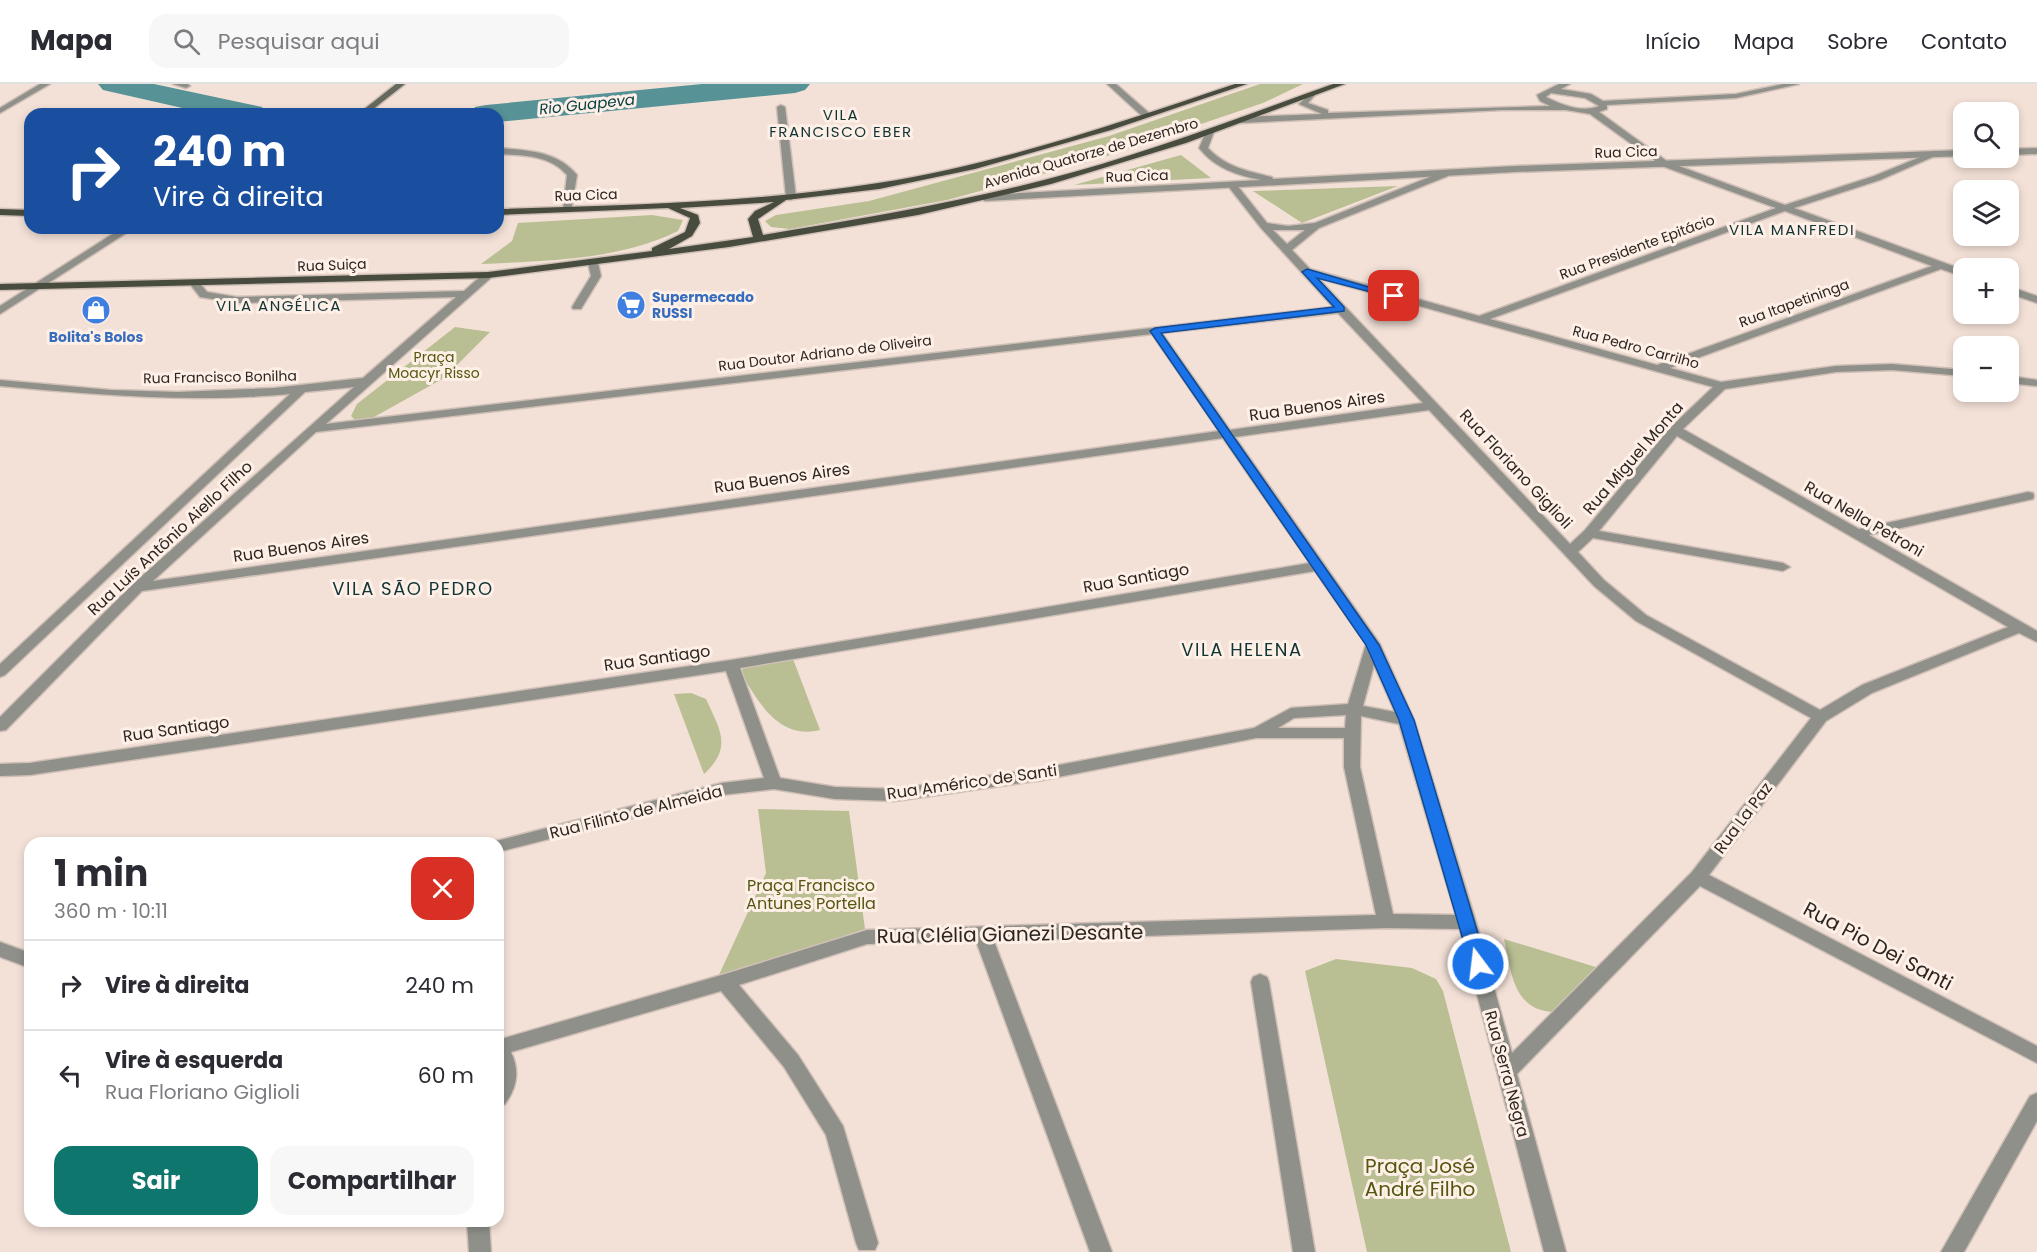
<!DOCTYPE html>
<html lang="pt">
<meta charset="utf-8">
<style>
body{margin:0;font-family:Poppins,sans-serif;background:#f7f7f7;color:#2b2b33;height:100vh;display:flex;flex-direction:column;font-size:22px;white-space:nowrap}
*{box-sizing:border-box;margin:0}
p{font-size:20px;color:#7c7c81}
.icon{flex:none;width:33px;height:33px;fill:none;stroke:currentColor;stroke-width:2;stroke-linecap:round;stroke-linejoin:round}
.map{position:relative;flex:1;overflow:hidden}
.panel{position:absolute;left:24px;top:753px;width:480px;height:390px;display:flex;flex-direction:column;background:#fff;border-radius:18px;box-shadow:0 3px 9px #0003}
.panel>*{flex:none}
.guide{position:absolute;left:24px;top:24px;width:480px;height:126px;border-radius:18px;box-shadow:0 3px 9px #0003;background:#1a4fa0;color:#fff;overflow:hidden}
.tools{position:absolute;left:1953px;top:18px;display:grid;gap:12px}
.tools a{display:grid;place-items:center;width:66px;height:66px;border-radius:12px;background:#fff;box-shadow:0 3px 9px #0003;font-size:30px}
.pin{position:absolute;display:grid;place-items:center;width:51px;height:51px;color:#fff;margin:-26px;border-radius:12px;box-shadow:0 3px 9px #0006}
.me{position:absolute;width:66px;margin:-33px;rotate:345deg;stroke-linejoin:round;filter:drop-shadow(0 0 4px #0008)}
.turn{display:flex;align-items:center;gap:21px;height:126px;padding:0 30px;font-size:27px}
.turn .icon{width:78px;height:78px;stroke-width:2.5}
.turn b{display:block;font-size:42px;line-height:51px}
.round{display:grid;place-items:center;flex:none;width:63px;height:63px;border-radius:18px;background:#f7f7f7}
.overview{display:flex;align-items:center;justify-content:space-between;height:102px;padding:0 30px}
h1{font-size:36px;font-weight:700;line-height:45px}
.cta{display:flex;gap:12px;margin-top:auto;padding:12px 30px}
.cta a{flex:1;height:69px;border-radius:18px;background:#0f766e;color:#fff;font-size:24px;font-weight:700;line-height:69px;text-align:center}
.cta a+a{background:#f7f7f7;color:#2b2b33}
ul{padding:0;list-style:none}
li{display:flex;align-items:center;gap:18px;height:90px;padding:0 30px;border-top:2px solid #e1e1e2}
li div{flex:1}
li b{display:block;font-size:22px}
li em{font-style:normal}
header{display:flex;align-items:center;gap:36px;box-sizing:border-box;height:84px;padding:0 30px;background:#fff;border-bottom:2px solid #e1e1e2}
header strong{font-size:28px}
nav{display:flex;gap:33px;margin-inline-start:auto;font-size:21px}
.search{width:420px;height:54px;background:#f7f7f7;display:flex;align-items:center;gap:15px;box-sizing:border-box;padding:0 21px;border-radius:18px;color:#7c7c81;font-size:22px}
.map>svg:first-child{display:block}
.green{fill:#b9bf93}
.lines{fill:none;stroke-linecap:round;stroke-linejoin:round}
.river{fill:#579296;fill-rule:evenodd}
.service-casing{stroke:#cfbfb6;stroke-width:3}
.minor-casing{stroke:#cfbfb6;stroke-width:3}
.tertiary-casing{stroke:#cfbfb6;stroke-width:3}
.secondary-casing{stroke:#cfbfb6;stroke-width:3}
.primary-casing{stroke:#cfbfb6;stroke-width:3}
.service{fill:#8e9089;fill-rule:evenodd}
.minor{fill:#8e9089;fill-rule:evenodd}
.tertiary{fill:#8e9089;fill-rule:evenodd}
.secondary{fill:#64685d;fill-rule:evenodd}
.primary{fill:#484c3f;fill-rule:evenodd}
.route{fill:#1a73e8;stroke:#114b97;stroke-width:1.5}
.labels{text-anchor:middle;dominant-baseline:central;stroke-width:6;stroke-linejoin:round;paint-order:stroke}
.far-street-label{font-size:14px;fill:#2c2622;stroke:#feefe7}
.far-shop-label{font-size:14px;font-weight:bold;fill:#366cbe;stroke:#feefe7;text-anchor:start}
.far-park-label{font-size:14px;fill:#535810;stroke:#feefe7}
.far-water-label{font-size:15px;font-style:italic;fill:#064043;stroke:#feefe7}
.far-neighbourhood-label{font-size:15px;letter-spacing:1.5px;fill:#113434;stroke:#feefe7}
.street-label{font-size:16px;fill:#2c2622;stroke:#feefe7}
.park-label{font-size:16px;fill:#535810;stroke:#feefe7}
.neighbourhood-label{font-size:18px;letter-spacing:1.5px;fill:#113434;stroke:#feefe7}
.near-street-label{font-size:20px;fill:#2c2622;stroke:#feefe7}
.near-park-label{font-size:20px;fill:#535810;stroke:#feefe7}
</style>
<header>
<strong>Mapa</strong>
<div class="search"><svg class="icon" aria-label="search" viewBox="0 0 24 24"><circle cx="10" cy="10" r="6"/><path d="M15 15l6 6"/></svg>Pesquisar aqui</div>
<nav><a>Início</a><a>Mapa</a><a>Sobre</a><a>Contato</a></nav>
</header>
<div class="map">
<svg width="2037" height="1168" viewBox="0 0 2037 1168">
<rect width="100%" height="100%" fill="#f3e1d7"/>
<g class="green">
<polygon points="1260,0 1303,0 1263,19 1095,76 947,116 790,145 771,143 765,137 776,131 869,117 1109,52"/>
<polygon points="1181,71 1211,94 1074,101"/>
<polygon points="1398,102 1302,139 1253,107 1254,107"/>
<path d="M 652,131 L 683,136 L 678,147 C 620,176 546,177 481,180 L 512,157 L 518,139 Z"/>
<polygon points="455,243 490,248 444,294 367,337 355,336 351,332 357,320"/>
<path d="M 793,575 L 820,646 C 779,656 759,619 741,589 L 744,582 Z"/>
<path d="M 691,609 L 706,615 C 720,646 733,663 704,690 L 674,610 Z"/>
<polygon points="758,725 849,727 865,845 718,893 766,789"/>
<path d="M 1504,855 L 1599,884 L 1553,928 C 1513,926 1511,887 1504,855 Z"/>
<polygon points="1336,875 1412,884 1436,895 1443,907 1511,1168 1367,1168 1305,887"/>
</g>
<g class="lines">
<g class="river">
<polygon points="98,0 154,0 262,23 266,30 209,30 103,6"/>
<polygon points="702,0 810,0 805,6 795,9 498,38 498,30 471,30 475,23 486,21"/>
</g>
<g class="service-casing">
<g id="service">
<polygon points="40,0 50,0 0,29 0,24"/>
<polygon points="173,0 188,0 190,2 186,4"/>
<path d="M 498,64 C 527,66 558,67 577,91 L 571,128 L 563,126 L 567,91 C 550,71 523,71 498,70 Z"/>
<polygon points="593,176 598,179 601,192 581,225 573,225 572,223 591,192 588,179"/>
</g>
</g>
<g class="minor-casing">
<g id="minor">
<polygon points="1107,0 1116,0 1149,29 1149,33 1143,33"/>
<path d="M 1559,0 L 1570,0 L 1561,5 L 1591,10 L 1603,17 L 1736,10 L 1783,0 L 1799,0 L 1736,14 L 1607,21 L 1607,25 L 1599,28 L 1668,78 L 1785,121 L 1874,92 L 1935,67 L 1942,69 L 1880,96 L 1794,124 L 1964,186 L 1964,193 L 1941,185 L 1670,284 L 1721,298 L 1836,282 L 1892,280 L 1964,286 L 1964,292 L 1892,286 L 1836,288 L 1725,305 L 1683,345 L 1859,445 L 2028,408 L 2033,409 L 2034,412 L 2033,415 L 1869,451 L 2037,547 L 2037,558 L 2019,549 L 1872,609 L 1826,637 L 1709,791 L 2037,962 L 2037,979 L 1700,802 L 1517,990 L 1566,1168 L 1544,1168 L 1460,845 L 1386,844 L 994,857 L 1112,1168 L 1090,1168 L 976,857 L 867,860 L 739,901 L 798,971 L 843,1042 L 878,1159 L 875,1166 L 859,1166 L 856,1159 L 826,1051 L 784,983 L 721,907 L 511,968 C 520,987 517,1004 505,1020 L 498,1023 L 498,956 L 725,890 L 867,846 L 1376,831 L 1344,683 L 1344,654 L 1256,654 L 1043,696 L 895,717 L 835,715 L 774,705 L 722,711 L 498,768 L 498,759 L 492,758 L 722,699 L 764,694 L 726,587 L 30,691 L 0,692 L 0,680 L 30,679 L 731,576 L 1310,479 L 1223,354 L 142,507 L 6,646 L 0,647 L 0,633 L 133,500 L 354,303 L 305,308 L 5,591 L 0,593 L 0,580 L 290,310 C 191,319 99,311 0,302 L 0,296 L 111,306 L 178,308 L 274,304 L 363,294 L 456,213 L 237,219 L 200,213 L 190,200 L 191,198 L 199,198 L 207,208 L 237,213 L 464,207 L 484,189 L 492,189 L 492,193 L 326,340 L 1333,223 L 1261,144 L 1228,102 L 1233,99 L 1236,100 L 1267,139 L 1288,142 L 1315,139 L 1442,88 L 1448,88 L 1448,92 L 1319,144 L 1292,166 L 1310,185 L 1479,232 L 1776,124 L 1662,82 L 1590,30 L 1566,26 L 1502,26 L 1241,39 L 1237,36 L 1241,33 L 1322,30 L 1299,20 L 1311,9 L 1315,11 L 1308,19 L 1328,26 L 1328,29 L 1550,22 L 1540,17 L 1537,11 ZM 1551,9 L 1585,14 L 1599,22 C 1582,29 1562,21 1546,13 ZM 1785,127 L 1932,182 L 1657,281 L 1490,235 ZM 1273,146 L 1305,146 L 1287,160 ZM 1318,194 L 1713,303 L 1671,343 L 1585,446 L 1570,460 ZM 1338,229 L 1423,319 L 1230,346 L 1162,249 ZM 1152,250 L 1219,347 L 153,497 L 316,348 ZM 1429,326 L 1594,502 L 1636,537 L 1811,634 L 1692,788 L 1512,969 L 1476,838 L 1414,636 L 1380,560 L 1235,353 ZM 1677,352 L 2008,543 L 1862,601 L 1820,626 L 1646,531 L 1604,496 L 1578,468 L 1593,454 L 1783,487 L 1790,483 L 1783,479 L 1599,447 ZM 1315,487 L 1366,560 L 1348,620 L 1291,624 L 1254,644 L 1043,684 L 895,705 L 835,703 L 780,694 L 740,584 ZM 1374,581 L 1395,628 L 1363,622 ZM 1346,631 L 1345,644 L 1278,644 L 1294,634 ZM 1361,632 L 1399,640 L 1456,831 L 1393,830 L 1360,683 Z"/>
<polygon points="781,21 785,23 796,113 791,116 786,113 777,23"/>
<polygon points="122,144 134,144 0,230 0,222"/>
<polygon points="2008,202 2037,212 2037,219 2008,209"/>
<polygon points="2008,292 2037,296 2037,302 2008,299"/>
<polygon points="0,858 30,869 30,884 0,873"/>
<polygon points="1260,890 1267,893 1269,898 1315,1168 1293,1168 1251,898 1253,893"/>
<polygon points="2037,1009 2037,1037 1964,1168 1941,1168 2030,1012"/>
<polygon points="467,1137 489,1137 491,1168 469,1168"/>
</g>
</g>
<g class="tertiary-casing">
<g id="tertiary">
<path d="M 1210,45 L 1214,48 L 1208,64 C 1226,83 1247,87 1272,93 L 1273,95 L 1515,82 L 1964,66 L 1964,72 L 1515,88 L 985,117 L 980,114 L 985,111 L 1261,96 C 1236,91 1215,84 1199,64 L 1206,48 Z"/>
<polygon points="2037,64 2037,70 2008,71 2008,65"/>
</g>
</g>
<g class="secondary-casing">
<polygon id="secondary" points="396,0 405,0 367,30 358,30"/>
</g>
<g class="primary-casing">
<g id="primary">
<path d="M 1235,0 L 1247,0 L 1111,46 L 975,85 L 879,105 L 786,116 L 758,135 L 763,151 C 857,135 951,120 1044,96 C 1143,71 1238,34 1333,0 L 1345,0 L 1186,59 L 1051,100 L 918,131 L 729,163 L 488,194 L 0,206 L 0,200 L 488,188 L 652,167 L 652,164 L 685,148 L 690,134 L 668,124 L 498,131 L 498,125 C 625,121 752,119 878,99 C 1000,80 1118,39 1235,0 ZM 774,118 L 755,127 L 748,135 L 753,153 L 669,165 L 692,152 L 700,139 L 698,131 L 680,124 Z"/>
<polygon points="0,125 30,126 30,132 0,131"/>
</g>
</g>
<use href="#service" class="service"/>
<use href="#minor" class="minor"/>
<use href="#tertiary" class="tertiary"/>
<use href="#secondary" class="secondary"/>
<use href="#primary" class="primary"/>
</g>
<polygon class="route" points="1307,185 1399,212 1394,214 1317,194 1344,223 1344,227 1161,249 1379,561 1414,636 1487,880 1484,885 1472,885 1470,880 1399,636 1366,561 1150,247 1155,244 1334,223 1304,190 1302,188"/>
<defs>
<g id="supermarket-disc" transform="scale(1.5)"><circle r="9.5" fill="#3f7fe0" stroke="#feefe7"/><path d="M-6-5.5h2.5l.6 2H6L4.5 2H-2.5L-4.4-4H-6ZM-1.5 3.2a1.3 1.3 0 1 0 .1 0ZM3 3.2a1.3 1.3 0 1 0 .1 0Z" fill="#fff"/></g>
<g id="shop-disc" transform="scale(1.5)"><circle r="9.5" fill="#3f7fe0" stroke="#feefe7"/><path d="M-5-2.5h2.3a2.7 3.5 0 0 1 5.4 0H5L5.5 6h-11ZM-1.5-2.5h3a1.5 2.3 0 0 0-3 0Z" fill="#fff"/></g>
</defs>
<g fill-rule="evenodd">
<use href="#supermarket-disc" x="631" y="221"/>
<use href="#shop-disc" x="96" y="226"/>
</g>
<g class="labels">
<g class="far-street-label">
<text transform="translate(1626 68) rotate(-2)">Rua Cica</text>
<text transform="translate(1091 69) rotate(-16)">Avenida Quatorze de Dezembro</text>
<text transform="translate(1137 92) rotate(-2)">Rua Cica</text>
<text transform="translate(586 111) rotate(-2)">Rua Cica</text>
<text transform="translate(1637 163) rotate(-20)">Rua Presidente Epitácio</text>
<text transform="translate(332 181) rotate(-2)">Rua Suiça</text>
<text transform="translate(1794 219) rotate(-20)">Rua Itapetininga</text>
<text transform="translate(1636 263) rotate(15)">Rua Pedro Carrilho</text>
<text transform="translate(825 269) rotate(-7)">Rua Doutor Adriano de Oliveira</text>
<text transform="translate(220 293) rotate(-1)">Rua Francisco Bonilha</text>
</g>
<g class="far-shop-label">
<text x="652" y="213">Supermecado<tspan x="652" dy="16">RUSSI</tspan></text>
<text x="96" y="253" text-anchor="middle">Bolita's Bolos</text>
</g>
<g class="far-park-label">
<text x="434" y="273">Praça<tspan x="434" dy="16">Moacyr Risso</tspan></text>
</g>
<g class="far-water-label">
<text transform="translate(587 20) rotate(-6)">Rio Guapeva</text>
</g>
<g class="far-neighbourhood-label">
<text x="841" y="30">VILA<tspan x="841" dy="17">FRANCISCO EBER</tspan></text>
<text x="1792" y="145">VILA MANFREDI</text>
<text x="279" y="221">VILA ANGÉLICA</text>
</g>
<g class="street-label">
<text transform="translate(1317 322) rotate(-8)">Rua Buenos Aires</text>
<text transform="translate(1633 374) rotate(-49)">Rua Miguel Monta</text>
<text transform="translate(1516 385) rotate(47)">Rua Floriano Giglioli</text>
<text transform="translate(782 394) rotate(-8)">Rua Buenos Aires</text>
<text transform="translate(1864 435) rotate(30)">Rua Nella Petroni</text>
<text transform="translate(170 454) rotate(-43)">Rua Luís Antônio Aiello Filho</text>
<text transform="translate(301 463) rotate(-8)">Rua Buenos Aires</text>
<text transform="translate(1136 494) rotate(-10)">Rua Santiago</text>
<text transform="translate(657 574) rotate(-8)">Rua Santiago</text>
<text transform="translate(176 645) rotate(-8)">Rua Santiago</text>
<text transform="translate(972 698) rotate(-8)">Rua Américo de Santi</text>
<text transform="translate(636 728) rotate(-14)">Rua Filinto de Almeida</text>
<text transform="translate(1743 734) rotate(-53)">Rua La Paz</text>
<text transform="translate(1507 990) rotate(75)">Rua Serra Negra</text>
</g>
<g class="park-label">
<text x="811" y="801">Praça Francisco<tspan x="811" dy="18">Antunes Portella</tspan></text>
</g>
<g class="neighbourhood-label">
<text x="413" y="504">VILA SÃO PEDRO</text>
<text x="1242" y="565">VILA HELENA</text>
</g>
<g class="near-street-label">
<text transform="translate(1010 850) rotate(-1)">Rua Clélia Gianezi Desante</text>
<text transform="translate(1878 862) rotate(28)">Rua Pio Dei Santi</text>
</g>
<g class="near-park-label">
<text x="1420" y="1082">Praça José<tspan x="1420" dy="23">André Filho</tspan></text>
</g>
</g>
</svg>
<div class="tools">
<a><svg class="icon" aria-label="search" viewBox="0 0 24 24"><circle cx="10" cy="10" r="6"/><path d="M15 15l6 6"/></svg></a>
<a><svg class="icon" aria-label="layers" viewBox="0 0 24 24"><path d="M12 4l9 5-9 5-9-5zM3 14l9 5 9-5"/></svg></a>
<a>+</a>
<a>−</a>
</div>
<div class="pin" style="left:1394px;top:212px;background:#d93025"><svg class="icon" aria-label="arrive" viewBox="0 0 24 24"><path d="M6 21V4h12l-3 4 3 4H6"/></svg></div>
<svg class="me" style="left:1478px;top:880px" viewBox="-20 -20 40 40"><circle r="17" fill="#1a73e8" stroke="#fff" stroke-width="3"/><path d="M0-11L8 9 0 5-8 9z" fill="#fff"/></svg>
<div class="guide">
<div class="turn"><svg class="icon" aria-label="right" viewBox="0 0 24 24"><path d="M7 20v-9h11M14 6l5 5-5 5"/></svg><div><b>240 m</b>Vire à direita</div></div>
</div>
<section class="panel">
<div class="overview"><div><h1>1 min</h1><p>360 m · 10:11</p></div><a class="round" style="background:#d93025;color:#fff"><svg class="icon" aria-label="close" viewBox="0 0 24 24"><path d="M6 6l12 12M18 6L6 18"/></svg></a></div>
<ul>
<li><svg class="icon" aria-label="right" viewBox="0 0 24 24"><path d="M7 20v-9h11M14 6l5 5-5 5"/></svg><div><b>Vire à direita</b></div><em>240 m</em></li>
<li><svg class="icon" aria-label="left" viewBox="0 0 24 24"><path d="M17 20v-9H6M10 6l-5 5 5 5"/></svg><div><b>Vire à esquerda</b><p>Rua Floriano Giglioli</p></div><em>60 m</em></li>
</ul>
<div class="cta"><a>Sair</a><a>Compartilhar</a></div>
</section>
</div>
